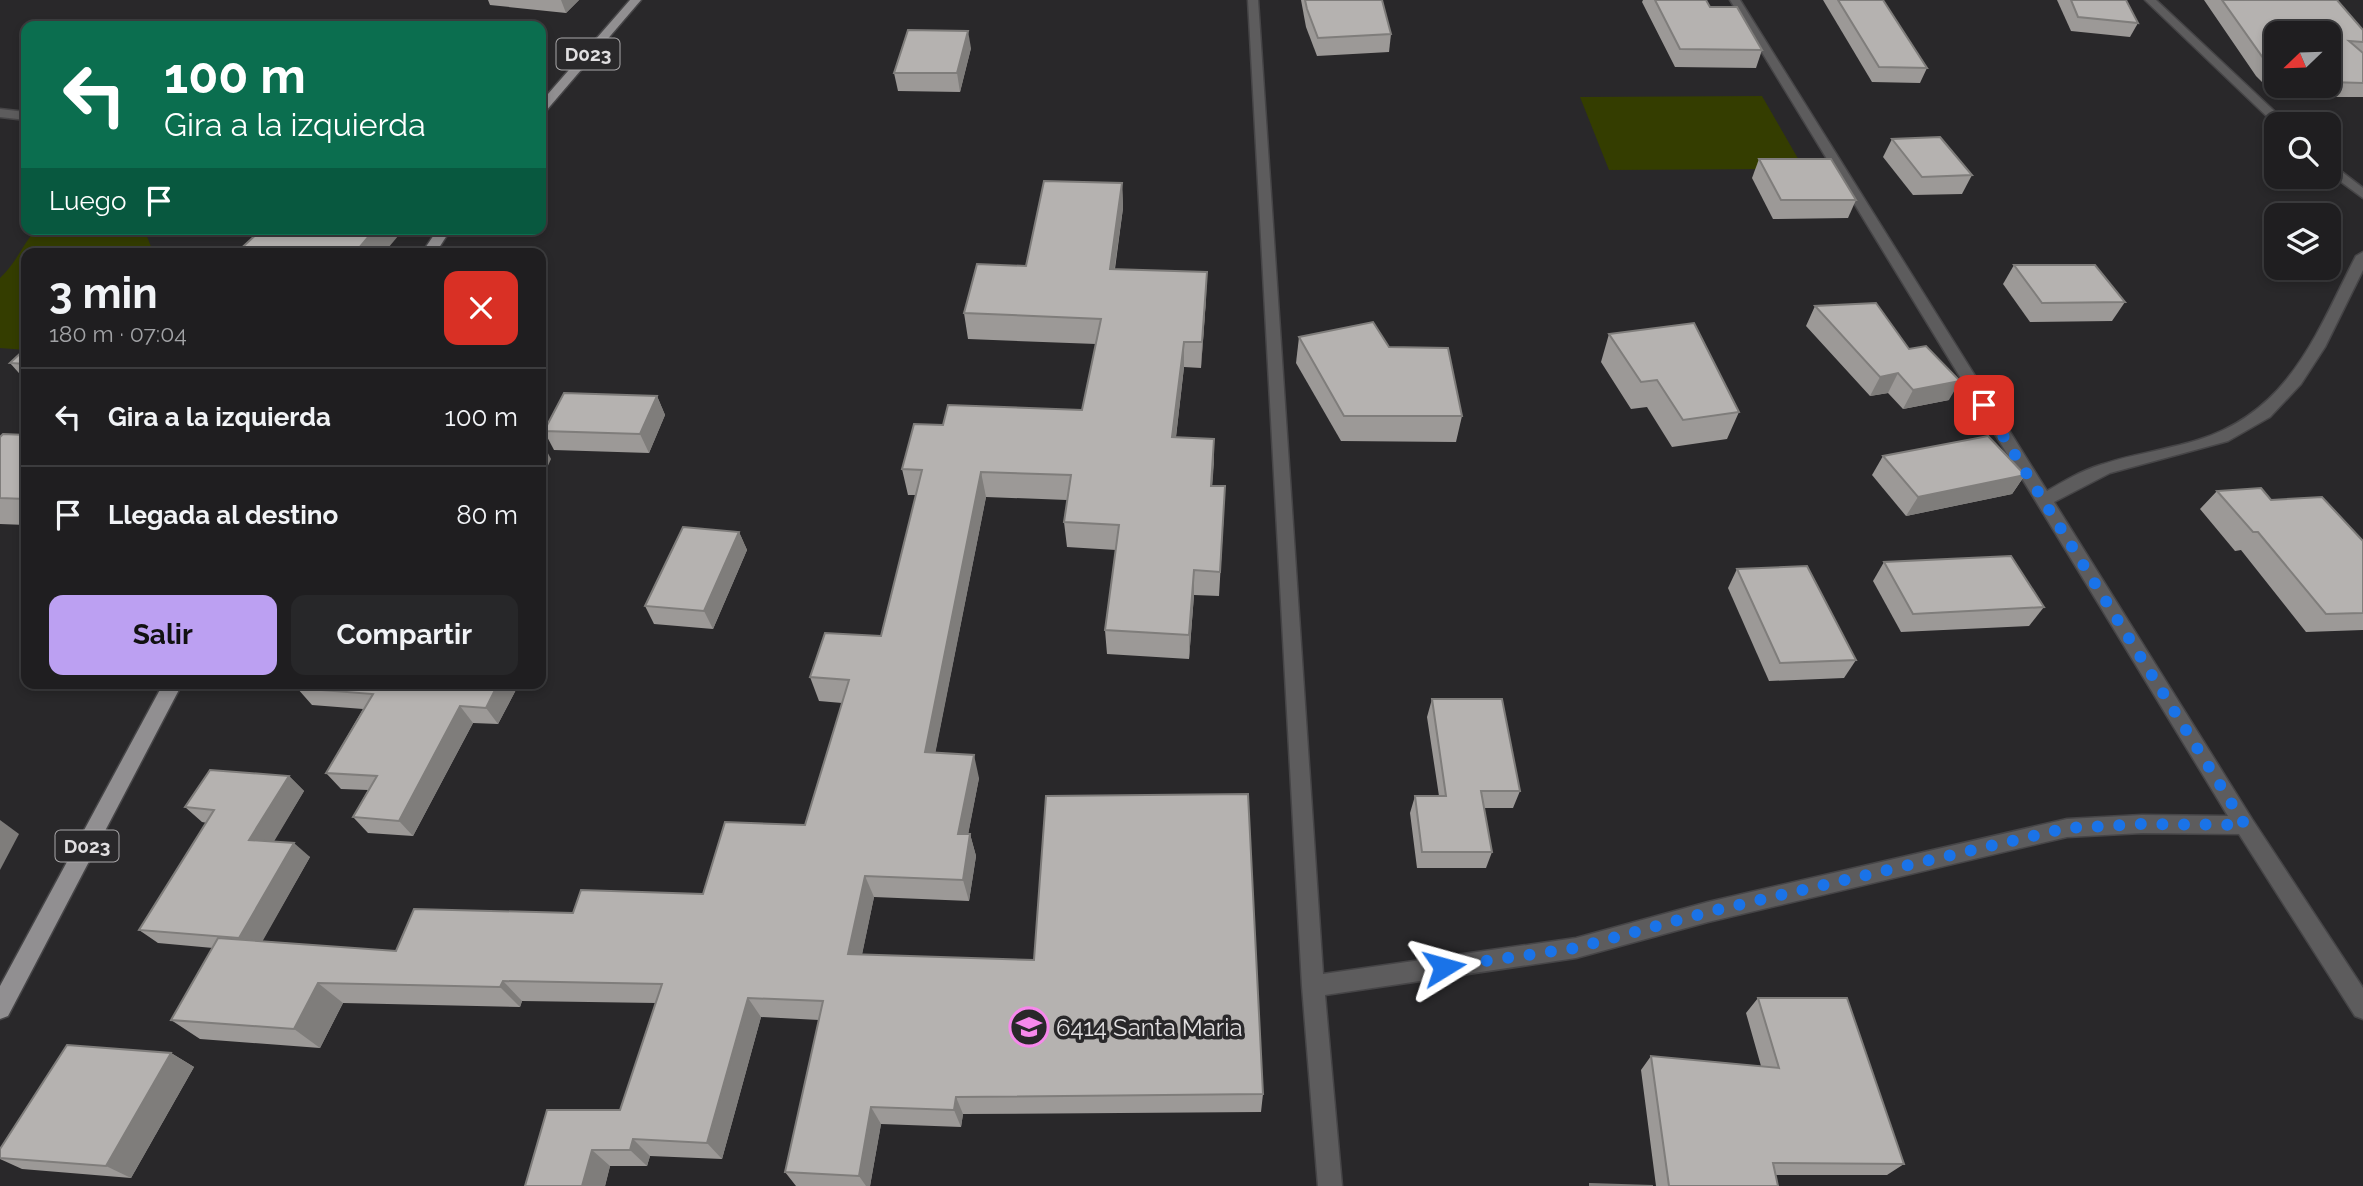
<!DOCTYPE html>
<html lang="es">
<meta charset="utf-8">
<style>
body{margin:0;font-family:Raleway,sans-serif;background:#272729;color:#f1f3f6;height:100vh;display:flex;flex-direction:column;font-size:26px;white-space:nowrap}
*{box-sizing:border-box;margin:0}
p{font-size:23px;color:#a1a2a5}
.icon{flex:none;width:38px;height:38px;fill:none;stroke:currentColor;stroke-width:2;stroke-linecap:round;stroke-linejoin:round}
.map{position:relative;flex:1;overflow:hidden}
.sheet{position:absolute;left:21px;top:248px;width:525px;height:441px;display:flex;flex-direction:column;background:#1f1e20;border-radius:14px;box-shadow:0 4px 10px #0003,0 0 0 2px #3c3c3e}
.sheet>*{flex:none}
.hud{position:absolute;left:21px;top:21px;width:525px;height:214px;border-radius:14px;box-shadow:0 4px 10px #0003,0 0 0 2px #3c3c3e;background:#0b6e4f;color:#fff;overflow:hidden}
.needle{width:46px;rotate:247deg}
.controls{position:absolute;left:2264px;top:21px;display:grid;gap:14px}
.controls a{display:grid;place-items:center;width:77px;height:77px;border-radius:14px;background:#1f1e20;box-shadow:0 4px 10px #0003,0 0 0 2px #3c3c3e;font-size:35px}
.pin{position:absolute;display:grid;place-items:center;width:60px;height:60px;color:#fff;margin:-30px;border-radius:14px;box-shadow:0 4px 10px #0006}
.me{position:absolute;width:77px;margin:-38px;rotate:82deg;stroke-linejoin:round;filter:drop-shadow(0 0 5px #0008)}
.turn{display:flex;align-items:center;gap:24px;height:147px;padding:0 28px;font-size:32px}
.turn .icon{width:91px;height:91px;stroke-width:2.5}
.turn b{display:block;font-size:49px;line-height:60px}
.then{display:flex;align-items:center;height:66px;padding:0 28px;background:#0003;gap:14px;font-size:26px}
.round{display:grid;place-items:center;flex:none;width:74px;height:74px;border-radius:14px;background:#272729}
.head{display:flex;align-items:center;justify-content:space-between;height:119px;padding:0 28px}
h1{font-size:42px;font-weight:700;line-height:52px}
.action{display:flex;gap:14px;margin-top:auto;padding:14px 28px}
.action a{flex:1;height:80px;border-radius:14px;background:#bca0f2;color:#111;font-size:28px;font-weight:700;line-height:80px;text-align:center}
.action a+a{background:#272729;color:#f1f3f6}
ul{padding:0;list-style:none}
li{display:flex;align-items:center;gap:21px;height:98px;padding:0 28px;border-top:2px solid #3c3c3e}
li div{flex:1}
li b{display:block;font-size:26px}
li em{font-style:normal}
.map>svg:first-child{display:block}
.green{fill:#343d00}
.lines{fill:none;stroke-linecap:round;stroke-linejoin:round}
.minor-casing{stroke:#464547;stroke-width:3}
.primary-casing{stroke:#464547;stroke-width:3}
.minor{fill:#5d5c5d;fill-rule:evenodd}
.primary{fill:#918f91;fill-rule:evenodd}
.wall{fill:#9c9997;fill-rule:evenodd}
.shaded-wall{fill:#7f7d7b}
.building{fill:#b5b2b0;stroke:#7f7d7b;stroke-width:2}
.route{stroke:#1a73e8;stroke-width:12;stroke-dasharray:0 21.6}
.labels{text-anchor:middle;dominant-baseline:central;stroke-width:7;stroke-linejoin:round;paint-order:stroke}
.shield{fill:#29282a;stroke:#aaa8aa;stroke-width:2}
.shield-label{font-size:19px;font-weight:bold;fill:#e1dfe1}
.near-poi-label{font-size:24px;fill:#e1dfe1;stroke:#29282a;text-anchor:start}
</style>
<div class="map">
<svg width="2363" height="1186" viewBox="0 0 2363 1186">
<rect width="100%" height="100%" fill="#29282a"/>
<g class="green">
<polygon points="1762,96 1804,169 1609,170 1580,97"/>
<path d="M 36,229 L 144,229 L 154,254 L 26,254 L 26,350 L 0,348 L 0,278 C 16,263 22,246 36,229 Z"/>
</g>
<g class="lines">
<g class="minor-casing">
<g id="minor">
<path d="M 1248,0 L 1258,0 L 1323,974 L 1576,938 L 1708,902 L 2067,819 L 2142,815 L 2228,816 L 1730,0 L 1740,0 L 2047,491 C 2064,481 2081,471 2100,465 C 2132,454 2166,450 2198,440 C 2290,411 2316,334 2356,256 L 2363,252 L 2363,270 L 2325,347 L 2301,384 L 2270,417 L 2228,441 L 2110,473 L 2054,502 L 2252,819 L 2363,988 L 2363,1019 L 2355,1016 L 2239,834 L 2142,833 L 2067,837 L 1708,922 L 1576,958 L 1325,995 L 1342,1186 L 1318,1186 L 1302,986 Z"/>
<polygon points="2145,0 2156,0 2288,124 2277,126"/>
<polygon points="0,109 26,112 26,120 0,117"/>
<polygon points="2329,162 2363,188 2363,198 2329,173"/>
</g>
</g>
<g class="primary-casing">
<g id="primary">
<polygon points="630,0 641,0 545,112 541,113 541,102"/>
<polygon points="438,229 451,229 435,254 421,254"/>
<polygon points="163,684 182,684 8,1016 0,1019 0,986"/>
</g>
</g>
<use href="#minor" class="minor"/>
<use href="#primary" class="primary"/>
</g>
<g class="wall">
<polygon points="488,0 579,0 566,13 490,5"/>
<polygon points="1301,0 1382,0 1391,34 1389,52 1317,56 1306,27"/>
<polygon points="1643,0 1706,0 1710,7 1762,50 1756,68 1675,67 1642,2"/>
<polygon points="1823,0 1883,0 1927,68 1920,83 1872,82"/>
<polygon points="2057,0 2126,0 2138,23 2130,37 2071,31"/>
<path d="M 2204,0 L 2337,0 L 2363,30 L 2363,97 L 2277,97 L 2256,76 ZM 2277,33 L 2329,33 L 2329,86 L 2277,86 Z"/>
<polygon points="971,48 960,92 898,91 894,73"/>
<polygon points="1892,139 1972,175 1962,194 1913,195 1883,157"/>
<polygon points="1759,159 1856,200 1848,218 1773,219 1752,178"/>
<polygon points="1122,183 1123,208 1115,269 1206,298 1201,368 1184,367 1176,437 1214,439 1212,486 1224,511 1219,596 1194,595 1189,659 1107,654 1105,630 1116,550 1067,547 1064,522 1067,500 986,497 935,753 979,778 968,834 970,834 976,856 969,901 874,897 862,954 1263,1094 1261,1112 963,1114 961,1127 881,1124 870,1186 796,1186 785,1172 819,1020 761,1017 722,1159 650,1156 647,1166 610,1166 605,1186 525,1186 620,1110 656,1003 522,1001 520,1007 343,1003 320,1048 200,1039 171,1020 213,948 158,943 139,930 207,823 202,822 185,807 289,776 304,791 273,842 310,857 262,941 396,951 573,913 703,894 805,825 842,703 819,701 810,677 881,636 916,495 908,495 902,469 943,425 1082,410 1096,344 968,339 964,313 1026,266"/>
<polygon points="262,229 383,254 235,254"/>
<polygon points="2014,265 2125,302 2112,321 2030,322 2003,284"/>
<polygon points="1815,306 1909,349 1949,400 1903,409 1888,393 1870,396 1806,326"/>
<polygon points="1609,334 1739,412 1727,439 1672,447 1647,407 1631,409 1601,362"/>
<polygon points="1299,337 1389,347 1462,416 1456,442 1341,441 1296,363"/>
<polygon points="26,348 26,381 10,363"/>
<polygon points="657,396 665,415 649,453 554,450 544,431"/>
<polygon points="26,435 26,525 0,524 0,437"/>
<polygon points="1883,456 2025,475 2012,494 1906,516 1872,475"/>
<polygon points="2217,491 2271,500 2363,541 2363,630 2306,632 2241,550 2235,551 2200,509"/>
<polygon points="739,532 747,550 713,629 654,624 645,606"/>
<polygon points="1884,562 2044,607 2029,626 1901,632 1873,581"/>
<polygon points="1737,569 1856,660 1844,678 1769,681 1728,588"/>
<polygon points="299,684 519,684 498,724 473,723 413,836 368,833 353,817 368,790 341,789 326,773 363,709 312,705 297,688"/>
<polygon points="1432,699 1520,791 1513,808 1484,808 1492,852 1486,868 1417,868 1410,813 1415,796 1439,796 1427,717"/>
<polygon points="1758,998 1904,1164 1887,1175 1775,1175 1778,1186 1656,1186 1641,1070 1651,1056 1761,1066 1746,1013"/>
<polygon points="171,1053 194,1067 131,1178 22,1169 0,1159 0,1149"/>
</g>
<g class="shaded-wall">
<polygon points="561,0 579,0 566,13"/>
<polygon points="968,31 971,48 960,92 957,73"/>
<polygon points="1122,183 1123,208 1111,294 1110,269"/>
<polygon points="375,229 404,229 383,254 354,254"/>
<polygon points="1207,272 1206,298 1201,368 1202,342"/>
<polygon points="1184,342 1184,367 1173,462 1172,437"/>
<polygon points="1898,373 1888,393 1870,396 1880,377"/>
<polygon points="1960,381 1949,400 1903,409 1913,390"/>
<polygon points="657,396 665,415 649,453 640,434"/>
<polygon points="1214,439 1214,464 1210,511 1211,486"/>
<polygon points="541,440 551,459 541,481"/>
<polygon points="981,472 986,497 931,775 925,752"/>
<polygon points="2025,475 2012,494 1906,516 1918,497"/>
<polygon points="739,532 747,550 713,629 704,611"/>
<polygon points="1194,570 1194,595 1189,659 1189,635"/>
<polygon points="498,684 519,684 498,724 486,708"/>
<polygon points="460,706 473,723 413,836 399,821"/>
<polygon points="974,755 979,778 964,856 958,834"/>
<polygon points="289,776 304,791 266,855 249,840"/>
<polygon points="0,820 19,834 0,870"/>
<polygon points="970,834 976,856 969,901 963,880"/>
<polygon points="294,843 310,857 257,951 239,938"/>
<polygon points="865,876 874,897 858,974 848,954"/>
<polygon points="503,981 522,1001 520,1007 500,987"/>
<polygon points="318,983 343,1003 320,1048 294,1029"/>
<polygon points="748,998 761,1017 722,1159 707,1143"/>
<polygon points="171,1053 194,1067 131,1178 106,1166"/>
<polygon points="956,1097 963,1114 961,1127 954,1110"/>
<polygon points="871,1107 881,1124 870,1186 866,1186 859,1176"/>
<polygon points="633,1139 650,1156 647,1166 630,1150"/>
<polygon points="592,1150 610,1166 605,1186 582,1186"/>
</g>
<g class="building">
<polygon points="1305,0 1382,0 1391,34 1318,38 1307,9"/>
<polygon points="1655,0 1706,0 1710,7 1737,7 1762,50 1680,49"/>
<polygon points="1838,0 1883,0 1927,68 1879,67"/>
<polygon points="2071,0 2126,0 2138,23 2078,17"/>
<polygon points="2222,0 2337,0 2363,30 2363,42 2349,41 2363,53 2363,83 2329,82 2329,33 2277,33 2277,72 2266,62"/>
<polygon points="908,30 968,31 957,73 894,73"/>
<polygon points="1940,137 1972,175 1922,177 1892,139"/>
<polygon points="1759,159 1831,159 1856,200 1781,200"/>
<polygon points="1044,181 1122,183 1110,269 1207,272 1202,342 1184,342 1172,437 1214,439 1211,486 1225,486 1220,572 1194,570 1189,635 1105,630 1119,525 1064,522 1071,475 981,472 925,752 974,755 958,834 970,834 963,880 865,876 848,954 1034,960 1046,796 1248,794 1263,1094 956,1097 954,1110 871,1107 859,1176 785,1172 823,1001 748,998 707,1143 633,1139 630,1150 592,1150 582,1186 525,1186 547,1110 620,1110 662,984 503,981 500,987 318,983 294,1029 171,1020 218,938 396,951 414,909 573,913 581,890 703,894 725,822 805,825 849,680 810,677 825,633 881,636 922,470 902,469 914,424 943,425 948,405 1082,410 1101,319 964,313 977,264 1026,266"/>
<polygon points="262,229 375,229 354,254 320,251 318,254 235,254"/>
<polygon points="2014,265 2095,265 2125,302 2042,303"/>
<polygon points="1876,303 1909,349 1926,346 1960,381 1913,390 1898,373 1880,377 1815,306"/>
<polygon points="1373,322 1389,347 1448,348 1462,416 1344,416 1299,337"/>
<polygon points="1694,323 1739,412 1683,420 1657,380 1641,382 1609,334"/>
<polygon points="26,348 26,364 10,363"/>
<polygon points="564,393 657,396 640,434 544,431"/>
<polygon points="3,434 26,435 26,499 0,498 0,437"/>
<polygon points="1988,436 2025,475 1918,497 1883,456"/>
<polygon points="2261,488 2271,500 2322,497 2363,541 2363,613 2326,614 2258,532 2253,532 2217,491"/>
<polygon points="683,527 739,532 704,611 645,606"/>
<polygon points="2011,556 2044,607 1913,614 1884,562"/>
<polygon points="1807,566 1856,660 1780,663 1737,569"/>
<polygon points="299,684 498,684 486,708 460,706 399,821 353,817 377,776 326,773 373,694 297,688"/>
<polygon points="1432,699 1502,699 1520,791 1481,791 1492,852 1422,852 1415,796 1446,796"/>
<polygon points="210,770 289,776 249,840 294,843 239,938 139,930 214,810 185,807"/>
<polygon points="1758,998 1847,998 1904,1164 1773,1163 1778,1186 1669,1186 1651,1056 1779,1068"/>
<polygon points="67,1045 171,1053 106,1166 0,1158 0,1149"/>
<polygon points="1590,1184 1653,1186 1590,1186"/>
</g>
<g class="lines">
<polyline class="route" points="1444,967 1576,948 1708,912 2067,828 2143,824 2245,825 1984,405"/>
</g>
<defs>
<g id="school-ring" transform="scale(2.0125)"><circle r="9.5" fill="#29282a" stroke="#f788ec" stroke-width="1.5"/><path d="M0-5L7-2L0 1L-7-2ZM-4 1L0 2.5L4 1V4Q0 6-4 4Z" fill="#f788ec"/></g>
</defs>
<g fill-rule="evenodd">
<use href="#school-ring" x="1029" y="1027"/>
</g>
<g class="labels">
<g class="shield">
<rect x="556.5" y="38.5" width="63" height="31" rx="5"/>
<rect x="55.5" y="830.5" width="63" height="31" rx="5"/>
</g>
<g class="shield-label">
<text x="588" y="54">D023</text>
<text x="87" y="846">D023</text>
</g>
<g class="near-poi-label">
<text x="1056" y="1027">6414 Santa Maria</text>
</g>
</g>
</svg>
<div class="controls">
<a><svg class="needle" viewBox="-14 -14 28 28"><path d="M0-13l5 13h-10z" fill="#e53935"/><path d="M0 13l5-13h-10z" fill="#a1a2a5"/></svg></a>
<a><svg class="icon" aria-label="search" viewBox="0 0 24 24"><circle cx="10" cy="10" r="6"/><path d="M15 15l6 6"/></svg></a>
<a><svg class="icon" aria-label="layers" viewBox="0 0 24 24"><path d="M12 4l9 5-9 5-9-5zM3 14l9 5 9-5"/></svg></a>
</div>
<div class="pin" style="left:1984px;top:405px;background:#d93025"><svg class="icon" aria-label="arrive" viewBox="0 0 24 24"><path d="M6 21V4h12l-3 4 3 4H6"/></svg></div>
<svg class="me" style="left:1444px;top:967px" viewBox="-20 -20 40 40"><path d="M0-17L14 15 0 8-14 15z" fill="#1a73e8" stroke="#fff" stroke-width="4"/></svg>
<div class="hud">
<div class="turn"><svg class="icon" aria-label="left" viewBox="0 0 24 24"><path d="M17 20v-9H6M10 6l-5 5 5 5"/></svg><div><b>100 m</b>Gira a la izquierda</div></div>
<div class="then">Luego<svg class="icon" aria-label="arrive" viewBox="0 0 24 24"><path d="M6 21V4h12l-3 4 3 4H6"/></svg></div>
</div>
<section class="sheet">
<div class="head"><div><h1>3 min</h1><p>180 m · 07:04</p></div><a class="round" style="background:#d93025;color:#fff"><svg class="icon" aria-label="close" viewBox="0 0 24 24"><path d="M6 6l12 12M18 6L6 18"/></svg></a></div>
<ul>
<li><svg class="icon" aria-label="left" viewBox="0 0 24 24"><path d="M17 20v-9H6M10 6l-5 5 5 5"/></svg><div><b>Gira a la izquierda</b></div><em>100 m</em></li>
<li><svg class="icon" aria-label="arrive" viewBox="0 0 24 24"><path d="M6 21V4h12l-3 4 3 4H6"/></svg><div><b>Llegada al destino</b></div><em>80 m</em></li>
</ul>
<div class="action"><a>Salir</a><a>Compartir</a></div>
</section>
</div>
